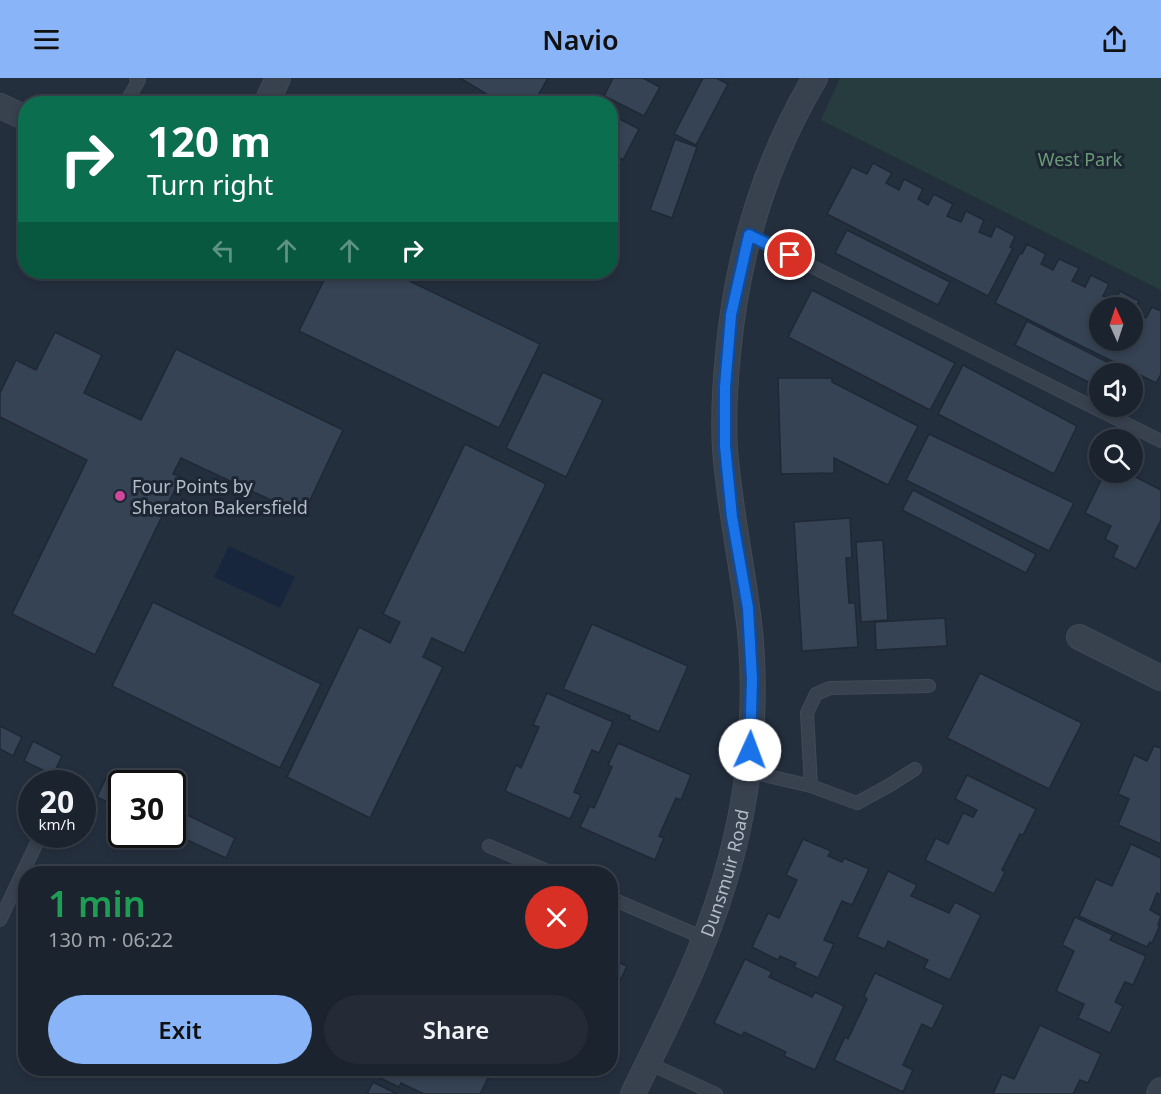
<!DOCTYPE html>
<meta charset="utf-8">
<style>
body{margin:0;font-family:"Noto Sans",sans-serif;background:#242b36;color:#f1f3f6;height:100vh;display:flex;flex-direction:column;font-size:22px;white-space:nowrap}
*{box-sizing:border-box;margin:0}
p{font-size:20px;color:#a0a4aa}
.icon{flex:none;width:33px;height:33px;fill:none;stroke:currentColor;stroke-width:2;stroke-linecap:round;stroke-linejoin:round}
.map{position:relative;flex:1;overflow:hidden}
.panel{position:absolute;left:18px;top:788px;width:600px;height:210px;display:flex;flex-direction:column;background:#1b232e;border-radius:24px;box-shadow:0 3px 9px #0003,0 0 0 2px #39404a}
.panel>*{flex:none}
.guide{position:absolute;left:18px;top:18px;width:600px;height:183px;border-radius:24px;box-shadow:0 3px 9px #0003,0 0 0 2px #39404a;background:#0b6e4f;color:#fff;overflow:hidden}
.needle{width:39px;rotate:357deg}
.buttons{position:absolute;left:1089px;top:219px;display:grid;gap:12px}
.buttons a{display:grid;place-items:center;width:54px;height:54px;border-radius:50%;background:#1b232e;box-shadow:0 3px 9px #0003,0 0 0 2px #39404a;font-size:30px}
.speed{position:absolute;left:18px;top:692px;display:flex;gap:12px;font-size:30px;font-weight:700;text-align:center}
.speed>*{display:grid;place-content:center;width:78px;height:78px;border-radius:50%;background:#1b232e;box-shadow:0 3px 9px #0003,0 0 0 2px #39404a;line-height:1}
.speed small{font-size:15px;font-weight:400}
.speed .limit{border:3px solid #111;border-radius:9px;background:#fff;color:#111}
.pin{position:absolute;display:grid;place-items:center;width:51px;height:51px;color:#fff;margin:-26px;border:3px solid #fff;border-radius:50%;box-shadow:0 2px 6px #0007}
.me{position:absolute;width:66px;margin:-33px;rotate:2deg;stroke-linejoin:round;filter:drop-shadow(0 0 4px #0008)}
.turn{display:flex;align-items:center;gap:21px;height:126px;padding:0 30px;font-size:27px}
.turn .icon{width:78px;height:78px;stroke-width:2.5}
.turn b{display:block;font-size:42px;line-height:51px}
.lanes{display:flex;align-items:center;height:57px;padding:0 30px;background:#0003;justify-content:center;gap:30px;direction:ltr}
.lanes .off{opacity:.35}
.round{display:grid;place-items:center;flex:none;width:63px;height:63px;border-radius:32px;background:#242b36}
.headline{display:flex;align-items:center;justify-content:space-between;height:102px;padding:0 30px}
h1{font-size:36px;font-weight:600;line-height:45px;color:#1e9e55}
.action{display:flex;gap:12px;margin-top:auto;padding:12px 30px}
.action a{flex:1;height:69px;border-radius:36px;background:#8ab4f8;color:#111;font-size:24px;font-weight:600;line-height:69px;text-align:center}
.action a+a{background:#242b36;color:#f1f3f6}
header{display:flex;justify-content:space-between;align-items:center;height:78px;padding:0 30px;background:#8ab4f8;color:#111;font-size:27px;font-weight:600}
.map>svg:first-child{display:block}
.green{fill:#263c3f}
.water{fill:#17263c}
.building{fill:#364354;stroke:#1f2835;stroke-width:1.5;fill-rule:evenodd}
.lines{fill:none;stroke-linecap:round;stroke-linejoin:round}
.lane-casing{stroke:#414a57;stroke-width:14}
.street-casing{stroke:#414a57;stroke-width:26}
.lane{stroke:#38414e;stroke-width:12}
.street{stroke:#38414e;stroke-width:24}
.route-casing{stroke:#114b97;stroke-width:15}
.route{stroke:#1a73e8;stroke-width:10}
.hotel-dot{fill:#d1479c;stroke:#1d2633;stroke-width:2}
.labels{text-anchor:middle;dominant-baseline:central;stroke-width:6;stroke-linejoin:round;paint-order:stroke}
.park-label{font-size:18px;fill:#6b9a76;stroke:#1d2633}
.poi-label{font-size:18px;fill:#b4bcc9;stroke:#1d2633;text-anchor:start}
.street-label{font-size:18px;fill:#b4bcc9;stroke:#1d2633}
</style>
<header><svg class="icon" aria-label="menu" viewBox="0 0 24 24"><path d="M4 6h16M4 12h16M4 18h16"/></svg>Navio<svg class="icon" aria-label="share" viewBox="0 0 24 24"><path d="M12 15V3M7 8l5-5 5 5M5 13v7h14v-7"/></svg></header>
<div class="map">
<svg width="1161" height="1016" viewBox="0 0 1161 1016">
<rect width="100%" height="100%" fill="#242f3e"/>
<polygon class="green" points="840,0 1161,0 1161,212 821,42"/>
<polygon class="water" points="229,468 295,499 280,530 214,499"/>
<g class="building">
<polygon points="460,0 548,0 533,26 503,26"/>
<polygon points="613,0 643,0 660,9 644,38 604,18"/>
<polygon points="703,0 716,0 728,6 696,67 674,56"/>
<polygon points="610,36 639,51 623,82 610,75"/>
<polygon points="675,61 697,69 672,140 650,132"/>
<polygon points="873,85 892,95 886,105 899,112 904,101 923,111 918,121 928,127 934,116 953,126 947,138 961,144 966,133 984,142 979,154 991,159 996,148 1015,158 1010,169 1013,170 988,218 827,136 852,89 867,96"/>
<polygon points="847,152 950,204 938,227 835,175"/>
<path d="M 1027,166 L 1046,176 L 1041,186 L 1053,192 L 1059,181 L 1079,190 L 1072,203 L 1085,209 L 1091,197 L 1109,206 L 1103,218 L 1115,223 L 1120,213 L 1139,223 L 1133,234 L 1146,240 L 1152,229 L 1161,233 L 1161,296 L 1156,305 L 995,225 L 1020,175 L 1022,176 ZM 1100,230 L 1132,230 L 1132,262 L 1100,262 Z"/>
<polygon points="328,194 391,194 540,266 499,350 299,253"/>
<polygon points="812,212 955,285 930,332 788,259"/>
<polygon points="1027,243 1109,285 1104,296 1100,296 1098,309 1015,267"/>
<polygon points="55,254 102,277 84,315 141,342 176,271 343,352 303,437 181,380 173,396 181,399 95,577 12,536 87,382 0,339 0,315 16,282 36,292"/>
<polygon points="963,287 1077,348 1054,396 938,336"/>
<polygon points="543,294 603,322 566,399 506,370"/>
<polygon points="778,300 832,300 832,304 918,348 888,407 834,380 834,395 781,396"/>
<polygon points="929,356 1074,425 1049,473 906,402"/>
<polygon points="465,366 546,406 464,575 432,560 423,579 443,589 370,740 287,699 359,549 390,565 400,544 383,536"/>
<polygon points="1105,394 1126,394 1161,412 1161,442 1136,491 1113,479 1118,468 1105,461 1111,448 1085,435"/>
<polygon points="913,412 1036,476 1026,495 902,432"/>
<polygon points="850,440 852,480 846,480 849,525 855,525 858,569 802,573 794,444"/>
<polygon points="883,462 888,542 861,544 856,464"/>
<polygon points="153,524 321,606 280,690 112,608"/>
<polygon points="945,540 947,568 876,572 875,544"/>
<polygon points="592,546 688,588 659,654 629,641 630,638 563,611"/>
<polygon points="980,595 1082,645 1049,711 947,660"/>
<polygon points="547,615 613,644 599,675 592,672 574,714 581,717 570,741 505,713 516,687 521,690 539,649 533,647"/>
<polygon points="0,648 22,659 13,678 0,671"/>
<polygon points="33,663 62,678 53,697 24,683"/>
<polygon points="618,665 691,697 681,722 676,720 659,758 664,760 655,782 580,749 590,728 594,730 612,689 608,687"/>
<polygon points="1154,668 1161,670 1161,766 1118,747 1129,721 1118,716 1134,677 1147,683"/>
<polygon points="967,697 1036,731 1023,757 1020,756 1002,792 1005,794 994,816 925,782 936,760 948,766 963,735 973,739 977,732 955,721"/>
<polygon points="107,698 122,705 122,731 97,719"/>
<polygon points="175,731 235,760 226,780 172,755 172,737"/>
<polygon points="803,761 831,773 828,778 842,784 844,780 869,791 852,827 842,823 824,862 834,866 818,900 794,889 796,885 780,878 778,882 752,869 768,835 779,840 797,802 786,797"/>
<polygon points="1131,766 1161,780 1161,817 1157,815 1150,832 1161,838 1158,847 1160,847 1152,865 1150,864 1147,869 1079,838 1096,801 1112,808"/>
<polygon points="888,793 917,807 911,818 949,835 955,824 981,837 950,902 924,890 928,882 888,863 885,871 857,859"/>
<polygon points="1075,839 1113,857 1110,862 1146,878 1133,907 1125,904 1115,924 1123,928 1110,955 1078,940 1084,926 1056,913 1074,873 1062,867"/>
<polygon points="610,881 627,888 612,920 610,919"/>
<polygon points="745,881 772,894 769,899 812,919 815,914 844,928 815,992 784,978 786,974 744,954 742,958 714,945"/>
<polygon points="875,895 944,927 932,951 922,946 903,987 913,992 903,1014 834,982 845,959 848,961 867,921 864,918"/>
<polygon points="1040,947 1101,976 1088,1005 1080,1002 1073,1016 993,1016 1002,996 1014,1001"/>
<polygon points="366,990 493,990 480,1016 424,1016 401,1005 399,1009 365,993"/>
<polygon points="373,1004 397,1016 367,1016"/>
</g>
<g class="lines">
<g class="lane-casing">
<g id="lane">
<polyline points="125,26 139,2 136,0"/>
<polyline points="749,157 1161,363"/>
<polyline points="747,693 811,708 857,725 890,707 915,691"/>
<polyline points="811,708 807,635 816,616 830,610 929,608"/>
<polyline points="489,768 552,795"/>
<polyline points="610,820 704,860"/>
<polyline points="0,842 41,756"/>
<polyline points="648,985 716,1016"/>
</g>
</g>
<g class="street-casing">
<g id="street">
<polyline points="266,26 278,0"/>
<polyline points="0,28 26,40"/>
<polyline points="1079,559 1161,600"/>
<path id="s1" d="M 633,1016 C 655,970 679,924 698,877 C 725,812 744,742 750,672 C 754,625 754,575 747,529 C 740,476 729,424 725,371 C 723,339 725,307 728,276 C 737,178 765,84 815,0"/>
<polyline points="1159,1016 1161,1012"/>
</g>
</g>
<use href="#lane" class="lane"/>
<use href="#street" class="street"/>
</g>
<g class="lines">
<g class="route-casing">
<polyline id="route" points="750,672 752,601 748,530 732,439 725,368 725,309 731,237 749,157 790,177"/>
</g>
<use href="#route" class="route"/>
</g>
<circle class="hotel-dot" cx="120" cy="418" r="6"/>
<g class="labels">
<g class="park-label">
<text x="1080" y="81">West Park</text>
</g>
<g class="poi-label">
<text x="132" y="408">Four Points by<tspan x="132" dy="21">Sheraton Bakersfield</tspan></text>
</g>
<g class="street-label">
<text stroke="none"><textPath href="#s1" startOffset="240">Dunsmuir Road</textPath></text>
</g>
</g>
</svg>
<div class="buttons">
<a><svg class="needle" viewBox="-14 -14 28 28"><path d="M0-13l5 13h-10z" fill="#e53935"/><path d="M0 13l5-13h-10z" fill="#a0a4aa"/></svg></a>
<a><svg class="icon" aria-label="sound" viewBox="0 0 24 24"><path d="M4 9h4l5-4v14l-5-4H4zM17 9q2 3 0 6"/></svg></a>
<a><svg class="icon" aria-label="search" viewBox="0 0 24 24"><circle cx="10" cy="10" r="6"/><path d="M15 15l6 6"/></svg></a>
</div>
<div class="speed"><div>20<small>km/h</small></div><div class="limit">30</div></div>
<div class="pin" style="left:790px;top:177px;background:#d93025"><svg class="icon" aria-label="arrive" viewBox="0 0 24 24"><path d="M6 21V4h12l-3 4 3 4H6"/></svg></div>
<svg class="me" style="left:750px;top:672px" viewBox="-20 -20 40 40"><circle r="19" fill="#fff"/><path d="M0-13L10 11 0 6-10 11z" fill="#1a73e8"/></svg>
<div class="guide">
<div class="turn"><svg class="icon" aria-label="right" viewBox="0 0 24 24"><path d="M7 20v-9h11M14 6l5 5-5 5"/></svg><div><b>120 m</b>Turn right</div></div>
<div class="lanes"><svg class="icon off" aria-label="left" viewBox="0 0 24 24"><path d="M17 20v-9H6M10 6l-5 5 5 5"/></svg><svg class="icon off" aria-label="ahead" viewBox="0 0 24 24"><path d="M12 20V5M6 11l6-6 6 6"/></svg><svg class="icon off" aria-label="ahead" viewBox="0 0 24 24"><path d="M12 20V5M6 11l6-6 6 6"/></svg><svg class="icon" aria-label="right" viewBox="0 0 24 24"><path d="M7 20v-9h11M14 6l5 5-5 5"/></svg></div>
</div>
<section class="panel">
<div class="headline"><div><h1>1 min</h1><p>130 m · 06:22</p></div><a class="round" style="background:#d93025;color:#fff"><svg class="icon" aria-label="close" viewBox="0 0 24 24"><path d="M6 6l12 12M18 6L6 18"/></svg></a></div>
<div class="action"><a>Exit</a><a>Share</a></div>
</section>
</div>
